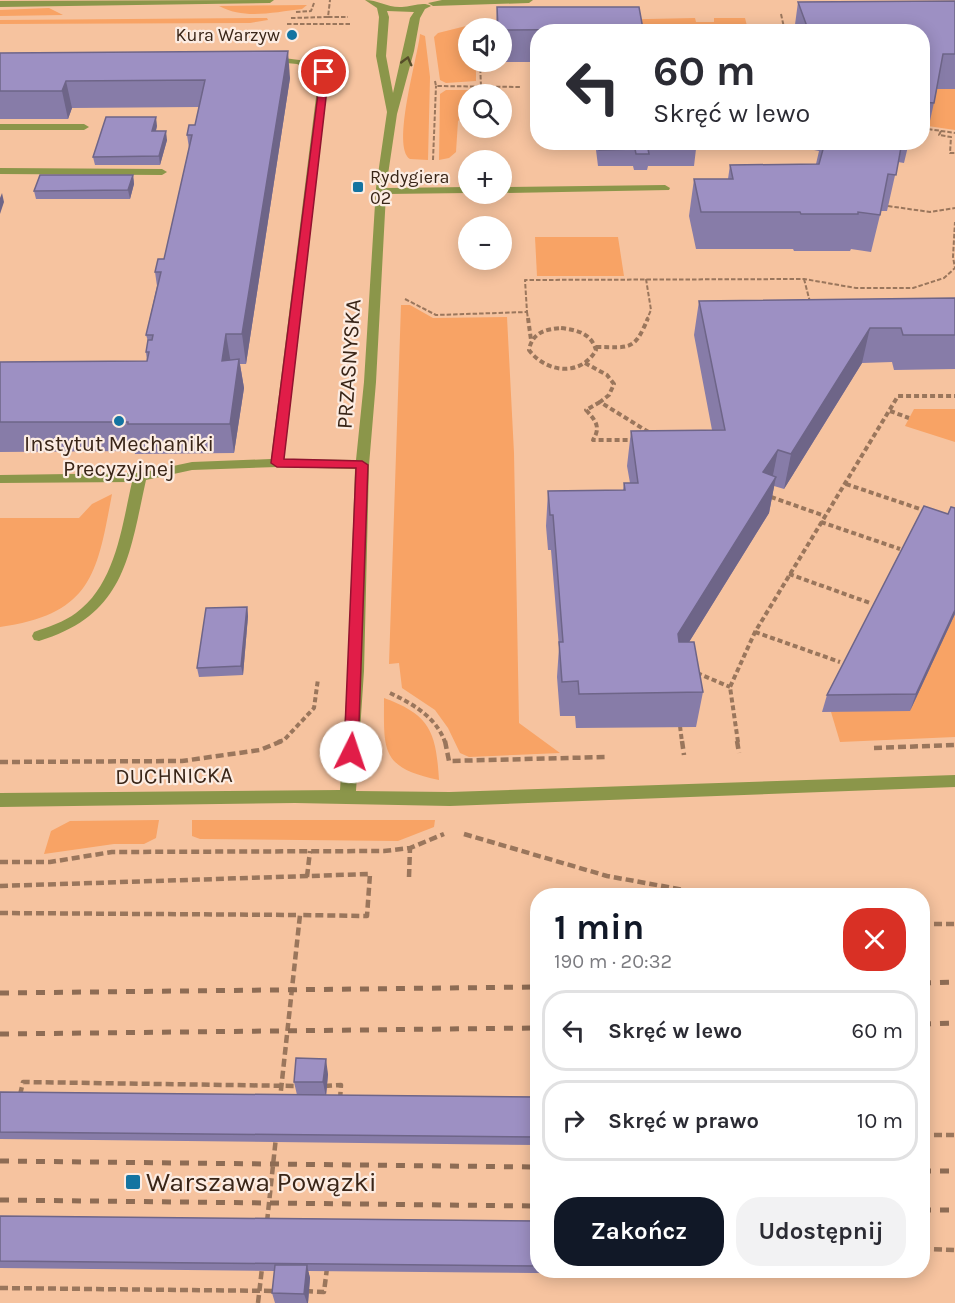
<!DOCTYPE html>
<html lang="pl">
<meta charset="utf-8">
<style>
body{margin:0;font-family:Karla,sans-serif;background:#f2f2f3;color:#2b2b33;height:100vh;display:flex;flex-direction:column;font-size:22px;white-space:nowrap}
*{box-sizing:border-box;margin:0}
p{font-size:20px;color:#7c7c81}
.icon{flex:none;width:33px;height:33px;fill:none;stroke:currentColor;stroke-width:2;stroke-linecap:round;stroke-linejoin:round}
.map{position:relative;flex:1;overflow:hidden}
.panel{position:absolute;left:530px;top:888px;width:400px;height:390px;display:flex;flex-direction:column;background:#fff;border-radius:24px;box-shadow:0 3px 15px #0003}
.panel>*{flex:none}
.banner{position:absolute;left:530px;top:24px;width:400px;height:126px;border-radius:24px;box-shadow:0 3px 15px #0003;background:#fff;color:#2b2b33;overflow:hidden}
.buttons{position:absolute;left:458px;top:18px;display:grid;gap:12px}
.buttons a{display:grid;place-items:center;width:54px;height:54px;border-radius:50%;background:#fff;box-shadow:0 3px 15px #0003;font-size:30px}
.pin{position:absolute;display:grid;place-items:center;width:51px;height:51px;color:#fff;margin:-26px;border:3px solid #fff;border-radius:50%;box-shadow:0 2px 6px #0007}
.me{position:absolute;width:66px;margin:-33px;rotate:4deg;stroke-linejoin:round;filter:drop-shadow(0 0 4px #0008)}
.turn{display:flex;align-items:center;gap:21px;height:126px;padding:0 24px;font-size:27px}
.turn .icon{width:78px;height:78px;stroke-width:2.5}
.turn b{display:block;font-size:42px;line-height:51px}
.round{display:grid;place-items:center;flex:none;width:63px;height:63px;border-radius:24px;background:#f2f2f3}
.headline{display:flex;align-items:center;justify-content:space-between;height:102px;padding:0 24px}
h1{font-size:36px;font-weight:700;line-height:45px;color:#111827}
.primary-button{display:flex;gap:12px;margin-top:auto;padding:12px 24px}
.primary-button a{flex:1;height:69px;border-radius:24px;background:#111827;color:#fff;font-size:24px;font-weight:700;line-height:69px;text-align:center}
.primary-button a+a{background:#f2f2f3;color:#2b2b33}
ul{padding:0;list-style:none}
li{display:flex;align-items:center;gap:18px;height:81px;margin:0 12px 9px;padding:0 12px;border:3px solid #e1e1e2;border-radius:24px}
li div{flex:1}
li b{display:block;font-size:22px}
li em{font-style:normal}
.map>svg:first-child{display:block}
.green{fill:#f8a365}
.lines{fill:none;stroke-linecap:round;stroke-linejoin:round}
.path-far2{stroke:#9a765c;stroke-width:2;stroke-dasharray:4.5 2;stroke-linecap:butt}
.path-far1{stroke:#9a765c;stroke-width:4;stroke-dasharray:5 3;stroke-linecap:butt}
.path{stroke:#9a765c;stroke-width:4.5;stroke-dasharray:8 4;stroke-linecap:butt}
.minor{fill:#8b964a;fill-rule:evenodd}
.rail{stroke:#8e6c54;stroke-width:5;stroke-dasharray:9 9;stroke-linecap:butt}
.wall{fill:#877ca8}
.shaded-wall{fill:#6e6588}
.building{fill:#9d90c3;stroke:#6e6588;stroke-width:1.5}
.oneway{stroke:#564d29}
.route{fill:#e11d48;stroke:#92132f;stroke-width:1.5}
.poi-dot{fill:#1474a1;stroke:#fcece2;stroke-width:2}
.labels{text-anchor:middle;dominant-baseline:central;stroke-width:4.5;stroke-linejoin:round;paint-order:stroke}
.far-poi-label{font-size:18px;fill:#392517;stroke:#fcece2;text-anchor:end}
.street-label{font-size:22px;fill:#392517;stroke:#fcece2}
.poi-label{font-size:22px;fill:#392517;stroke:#fcece2}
.near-poi-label{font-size:27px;fill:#392517;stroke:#fcece2;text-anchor:start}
</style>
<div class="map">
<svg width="955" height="1303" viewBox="0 0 955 1303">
<rect width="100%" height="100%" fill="#f6c39f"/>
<g class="green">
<path d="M 307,5 L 302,9 C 274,12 245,20 219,6 Z"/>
<polygon points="49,8 63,15 0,16 0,10"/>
<polygon points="267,18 268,20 250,23 0,24 0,20"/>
<polygon points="695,18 696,22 714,22 714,18 745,18 747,26 635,27 601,20"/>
<polygon points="466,26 475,28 468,28 468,62 476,62 476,81 446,83 440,80 434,37 438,33"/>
<path d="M 420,34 L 425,36 L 430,77 L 428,160 L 410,159 C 391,147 418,56 420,34 Z"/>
<polygon points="935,89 955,89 955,130 928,126"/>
<polygon points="446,90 490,90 490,94 468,94 468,114 458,121 456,152 449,158 439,160 440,94"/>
<polygon points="535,237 618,237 624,276 537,276"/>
<polygon points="401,305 410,305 433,318 507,317 514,453 519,723 560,753 469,757 460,753 448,728 435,710 402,688 399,663 389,664"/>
<polygon points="914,409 955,409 955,442 905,426"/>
<path d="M 112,494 C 97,574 92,614 0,627 L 0,518 L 79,518 L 92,504 Z"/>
<polygon points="955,614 955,737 840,742 831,712"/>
<path d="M 384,698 C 431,715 436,733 439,780 C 380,768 384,750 384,698 Z"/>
<polygon points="159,820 156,838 144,844 114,844 44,854 51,831 70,821"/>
<polygon points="192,820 435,820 434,827 398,841 200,839 192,836"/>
</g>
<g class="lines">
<g class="path-far2">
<polyline points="296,12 311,11 314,3"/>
<polyline points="781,14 785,32"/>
<polyline points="328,17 348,17"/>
<polyline points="291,18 328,17 330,0"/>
<polyline points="287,24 352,24"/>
<polyline points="480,62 481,87"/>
<polyline points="435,81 436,86 520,87"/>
<polyline points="928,129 955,133"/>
<polyline points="941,131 939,135 951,137 950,153 955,153"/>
<polyline points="433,160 436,86"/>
<polyline points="888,206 930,212 955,208"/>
<polyline points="646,279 651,310 647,319"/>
<polyline points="804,279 810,302"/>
<polyline points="405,299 436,315 527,312 525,280 804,279 856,288 913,288 944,278 955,268 953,257 955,222"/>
<polyline points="527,312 528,319"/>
</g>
<g class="path-far1">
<polyline points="528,318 531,340"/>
<path d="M 561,328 C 577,330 591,333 596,350 C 581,377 546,373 529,350 C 532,333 545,329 561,328 Z"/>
<path d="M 596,347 C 630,347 634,352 648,318"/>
<polyline points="585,363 607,375 614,384 609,395 600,402 650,433"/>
<path d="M 600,402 L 586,410 C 596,421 601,427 593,440 L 633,440"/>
<polyline points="890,411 909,418"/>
<polyline points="846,484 926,511"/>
<polyline points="771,497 825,516"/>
<polyline points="821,522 900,549"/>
<polyline points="789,574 870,603"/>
<polyline points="755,632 840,662"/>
<polyline points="697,673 730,687"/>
<path d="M 390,693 C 413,704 436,717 445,742"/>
<polyline points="680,726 682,742"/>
<polyline points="278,742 284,740 314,708 318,679"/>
<polyline points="738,742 730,687 755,632 898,396 955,396"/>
</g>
<g class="path">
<polyline points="445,741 449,761 606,757"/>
<polyline points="682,741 684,755"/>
<polyline points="737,741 739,753"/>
<polyline points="874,748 955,745"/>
<polyline points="0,762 182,761 260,750 282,741"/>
<polyline points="464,834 607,876 717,896"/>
<polyline points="0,862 50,862 112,852 384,851 410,848 444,834"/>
<polyline points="307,877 310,851"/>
<polyline points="409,877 410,848"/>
<polyline points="0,886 370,874 367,916 300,915 280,1099"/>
<polyline points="0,913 300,915"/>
<polyline points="922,924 955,924"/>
<polyline points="324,1086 341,1085 340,1100"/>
<polyline points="20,1095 23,1082 298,1086"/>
<polyline points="922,1135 955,1135"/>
<polyline points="267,1222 276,1137"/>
<polyline points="922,1249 955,1250"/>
<polyline points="0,1288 277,1291"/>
<polyline points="305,1291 324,1292 327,1268"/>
<polyline points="258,1303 262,1268"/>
</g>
<g class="minor">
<polygon points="274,0 270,3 0,7 0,1"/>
<path d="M 365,0 C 378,0 388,8 402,7 C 411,7 423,1 431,6 L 425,9 L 420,18 L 414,51 L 397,114 L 386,188 L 468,187 L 468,193 L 386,194 L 376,382 L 369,465 L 364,671 L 356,791 L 450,792 L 955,775 L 955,787 L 450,806 L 295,803 L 0,807 L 0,793 L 340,790 L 348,671 L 355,469 L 277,467 L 192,470 L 146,480 C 129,557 125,615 39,641 L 34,640 L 32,636 L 34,632 C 48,627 64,622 76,613 C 116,584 122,525 132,482 L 0,483 L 0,475 L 140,473 L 192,462 L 271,459 L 319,73 L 297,64 L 265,61 L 263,59 L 268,56 L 307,61 L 329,72 L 284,459 L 356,460 L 364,382 L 376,188 L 387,112 L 376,56 L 379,17 L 377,8 ZM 387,11 L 414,12 L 410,18 L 393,93 L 386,56 L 389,17 Z"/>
<polygon points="442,0 533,0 529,3 433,6 428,3"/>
<polygon points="0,124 84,124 89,127 84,130 0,130"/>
<polygon points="0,168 162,169 167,172 162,175 0,174"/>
<polygon points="665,185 670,188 669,190 501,193 501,187"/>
</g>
<g class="rail">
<polyline points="922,983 955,982"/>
<polyline points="0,993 537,987"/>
<polyline points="922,1024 955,1023"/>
<polyline points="0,1034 537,1028"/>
<polyline points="0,1161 537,1167"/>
<polyline points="922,1171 955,1171"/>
<polyline points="0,1200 537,1206"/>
<polyline points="922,1210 955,1210"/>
</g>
</g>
<g class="wall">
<polygon points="955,1 955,89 937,89 926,139 922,139 922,32 794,32 798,2"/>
<polygon points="497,7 643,29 642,32 537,32 537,62 497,62 501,62 501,28 496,28"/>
<polygon points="0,53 290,78 246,364 240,364 244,388 234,453 135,454 134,451 0,452 0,362 147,361 146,352 148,341 146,335 157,286 155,272 164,259 189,148 187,135 195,125 199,107 72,108 68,119 0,119"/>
<polygon points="533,84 537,84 537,137 534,137 532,106"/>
<polygon points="157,126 156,131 167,140 160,165 95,165 93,157"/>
<polygon points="595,142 694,142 696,149 694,166 648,166 647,170 634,170 633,166 598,166"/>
<polygon points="810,142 909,142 904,163 898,162 887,211 881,211 871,252 851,249 850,251 794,251 793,249 696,249 689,216 694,179 728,179 730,165 816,164 819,151 809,149"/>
<polygon points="133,175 134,184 130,199 36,199 34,191"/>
<polygon points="955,298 955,369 894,370 892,362 862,363 784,489 774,486 769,513 689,642 703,692 696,727 576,728 575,716 560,716 557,677 559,647 551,550 548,550 546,526 548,491 623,490 624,483 630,483 627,466 631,431 712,430 694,335 699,301"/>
<polygon points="955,508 955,614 910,711 822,712 827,695 948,514"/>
<polygon points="247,607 248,616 243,675 199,677 197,668"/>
<polygon points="328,1074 326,1095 537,1097 537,1145 0,1139 0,1092 297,1095 294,1082"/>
<polygon points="0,1216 537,1221 537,1270 741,1270 739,1275 308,1271 310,1278 308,1303 275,1303 272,1293 275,1271 0,1268"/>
</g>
<g class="shaded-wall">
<polygon points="288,51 290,78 246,364 242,334"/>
<polygon points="66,81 72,108 68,119 62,91"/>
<polygon points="156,117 157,126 153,140 152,131"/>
<polygon points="166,131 167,140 160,165 159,156"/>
<polygon points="133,175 134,184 130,199 128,190"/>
<polygon points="2,193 4,202 0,214 0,198"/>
<polygon points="870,328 862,363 784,489 791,454"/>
<polygon points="226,334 231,364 222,361"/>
<polygon points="239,359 244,388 234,453 230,424"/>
<polygon points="778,450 771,485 763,472"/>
<polygon points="776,477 769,513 673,668 678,634"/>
<polygon points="247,607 248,616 243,675 241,666"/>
<polygon points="955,610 955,614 910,711 916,694"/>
<polygon points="326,1059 328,1074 326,1097 323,1082"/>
<polygon points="307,1265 310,1278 308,1303 307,1303 304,1294"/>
</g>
<g class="building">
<polygon points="955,1 955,54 943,54 934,103 922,102 922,32 809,32 798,2"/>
<polygon points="497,7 639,7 643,29 501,30 501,28 498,28"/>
<polygon points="288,51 242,334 226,334 222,361 239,359 230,424 128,424 128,422 0,422 0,362 147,361 149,352 146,352 148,340 152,340 153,335 146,335 161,272 155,272 158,259 164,259 192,135 187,135 189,125 195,125 205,80 66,81 62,91 0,91 0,53"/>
<polygon points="533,84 537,84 537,114 535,114"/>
<polygon points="106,117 156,117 152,131 166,131 159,156 93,157"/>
<polygon points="598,142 694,142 696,149 648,149 649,154 636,154 635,149 599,150"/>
<polygon points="825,142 902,142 896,175 888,174 880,215 858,212 858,214 801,214 800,212 701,212 694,179 733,179 730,165 819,164"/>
<polygon points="40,175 133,175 128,190 34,191"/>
<polygon points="955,298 955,335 903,335 901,328 870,328 791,454 778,450 763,472 776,477 678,634 679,642 694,642 703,692 579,694 578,681 562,682 559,642 563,642 553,515 550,515 548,491 625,490 624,483 638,483 631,431 725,430 699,301"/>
<polygon points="924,506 948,514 951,507 955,508 955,610 916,694 827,695"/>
<polygon points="247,607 241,666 197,668 206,608"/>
<polygon points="296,1058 326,1059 323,1082 294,1082"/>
<polygon points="0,1092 537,1097 537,1137 0,1132"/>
<polygon points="0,1216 537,1221 537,1266 0,1261"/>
<polygon points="275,1265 307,1265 304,1294 272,1293"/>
</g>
<defs><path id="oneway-chevron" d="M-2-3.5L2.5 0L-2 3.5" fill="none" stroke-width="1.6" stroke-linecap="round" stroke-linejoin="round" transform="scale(1.5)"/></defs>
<use class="oneway" href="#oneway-chevron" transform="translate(407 61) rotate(-75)"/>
<polygon class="route" points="321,70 329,72 284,459 362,461 368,465 358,752 356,756 346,756 344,752 356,468 277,467 271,463"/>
<g class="poi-dot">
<circle cx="292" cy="35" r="6"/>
<rect x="352" y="181" width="12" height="12" rx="3"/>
<circle cx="119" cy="421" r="6"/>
<rect x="125" y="1174" width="16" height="16" rx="3"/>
</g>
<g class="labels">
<g class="far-poi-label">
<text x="280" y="35">Kura Warzyw</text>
<text x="370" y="177" text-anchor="start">Rydygiera<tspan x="370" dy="21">02</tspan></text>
</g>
<g class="street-label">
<text transform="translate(349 364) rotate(-86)">PRZASNYSKA</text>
<text transform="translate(174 776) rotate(-1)">DUCHNICKA</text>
</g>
<g class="poi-label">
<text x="119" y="444">Instytut Mechaniki<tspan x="119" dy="25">Precyzyjnej</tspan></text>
</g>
<g class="near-poi-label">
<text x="146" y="1182">Warszawa Powązki</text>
</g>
</g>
</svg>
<div class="buttons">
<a><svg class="icon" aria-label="sound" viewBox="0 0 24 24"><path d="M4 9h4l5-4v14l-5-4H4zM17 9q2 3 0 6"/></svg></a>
<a><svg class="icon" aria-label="search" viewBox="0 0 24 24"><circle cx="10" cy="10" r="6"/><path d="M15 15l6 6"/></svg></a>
<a>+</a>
<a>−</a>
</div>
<div class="pin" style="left:324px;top:72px;background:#d93025"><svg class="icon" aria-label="arrive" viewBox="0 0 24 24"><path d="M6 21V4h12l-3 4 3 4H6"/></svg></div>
<svg class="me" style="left:351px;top:752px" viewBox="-20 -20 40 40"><circle r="19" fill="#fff"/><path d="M0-13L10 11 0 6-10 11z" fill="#e11d48"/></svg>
<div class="banner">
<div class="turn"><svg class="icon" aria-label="left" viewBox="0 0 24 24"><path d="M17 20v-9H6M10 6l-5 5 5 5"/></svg><div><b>60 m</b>Skręć w lewo</div></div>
</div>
<section class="panel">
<div class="headline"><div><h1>1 min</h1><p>190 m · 20:32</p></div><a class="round" style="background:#d93025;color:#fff"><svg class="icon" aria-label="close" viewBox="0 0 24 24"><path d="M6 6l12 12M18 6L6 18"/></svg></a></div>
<ul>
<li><svg class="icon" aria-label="left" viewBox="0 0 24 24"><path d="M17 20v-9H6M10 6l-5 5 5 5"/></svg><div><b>Skręć w lewo</b></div><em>60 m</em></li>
<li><svg class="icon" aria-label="right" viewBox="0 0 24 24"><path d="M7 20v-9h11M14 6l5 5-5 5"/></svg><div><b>Skręć w prawo</b></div><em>10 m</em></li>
</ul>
<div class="primary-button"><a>Zakończ</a><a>Udostępnij</a></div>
</section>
</div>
